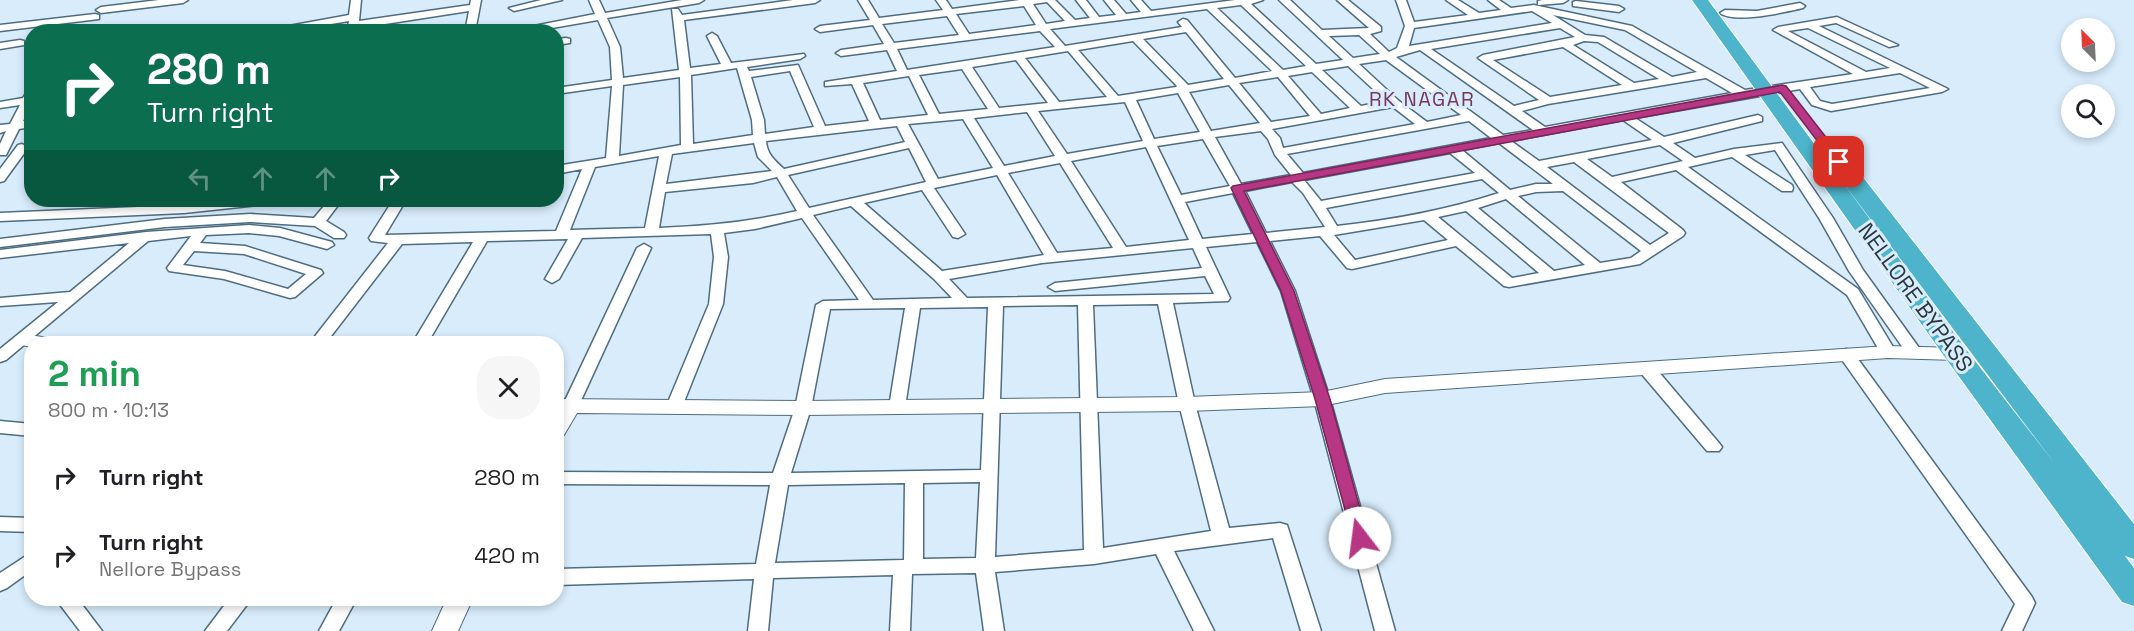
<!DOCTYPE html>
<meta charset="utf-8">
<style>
body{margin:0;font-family:"Space Grotesk",sans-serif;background:#f6f6f6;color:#202124;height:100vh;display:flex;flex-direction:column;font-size:22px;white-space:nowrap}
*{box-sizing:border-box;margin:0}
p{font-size:20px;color:#757577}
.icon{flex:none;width:33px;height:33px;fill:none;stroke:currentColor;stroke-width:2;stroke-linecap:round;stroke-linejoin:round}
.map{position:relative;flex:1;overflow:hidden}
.panel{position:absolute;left:24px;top:336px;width:540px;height:270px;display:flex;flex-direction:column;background:#fff;border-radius:24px;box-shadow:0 3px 9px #0003}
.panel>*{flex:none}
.top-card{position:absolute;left:24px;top:24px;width:540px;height:183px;border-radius:24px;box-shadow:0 3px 9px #0003;background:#0b6e4f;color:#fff;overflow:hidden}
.needle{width:39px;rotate:336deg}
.tools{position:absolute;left:2061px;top:18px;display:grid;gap:12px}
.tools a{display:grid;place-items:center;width:54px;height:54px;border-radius:50%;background:#fff;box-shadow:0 3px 9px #0003;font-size:30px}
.pin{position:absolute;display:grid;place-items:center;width:51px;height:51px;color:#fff;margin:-26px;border-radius:12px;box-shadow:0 3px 9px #0006}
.me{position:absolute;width:66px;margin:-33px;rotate:345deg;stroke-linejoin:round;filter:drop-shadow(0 0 4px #0008)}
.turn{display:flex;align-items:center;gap:21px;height:126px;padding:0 24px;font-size:27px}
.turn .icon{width:78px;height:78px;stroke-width:2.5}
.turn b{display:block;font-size:42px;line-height:51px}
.lanes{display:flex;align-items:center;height:57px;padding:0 24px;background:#0003;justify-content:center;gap:30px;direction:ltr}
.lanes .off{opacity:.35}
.round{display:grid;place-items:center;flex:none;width:63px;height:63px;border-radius:24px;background:#f6f6f6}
.overview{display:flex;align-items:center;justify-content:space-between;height:102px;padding:0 24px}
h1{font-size:36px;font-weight:800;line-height:45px;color:#1e9e55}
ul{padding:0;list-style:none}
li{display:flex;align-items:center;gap:18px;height:78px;padding:0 24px}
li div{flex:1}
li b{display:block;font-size:22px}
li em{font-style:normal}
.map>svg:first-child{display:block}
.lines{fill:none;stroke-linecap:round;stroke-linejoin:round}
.minor-casing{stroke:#4e6d82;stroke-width:3}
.tertiary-casing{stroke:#4e6d82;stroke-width:2}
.trunk-casing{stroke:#fff;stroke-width:2}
.minor{fill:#fff;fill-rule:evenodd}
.tertiary{fill:#fff;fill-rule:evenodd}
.trunk{fill:#4eb4cb;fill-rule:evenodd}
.route{fill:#b73784;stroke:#772456;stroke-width:1.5}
.labels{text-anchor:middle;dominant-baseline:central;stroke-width:6;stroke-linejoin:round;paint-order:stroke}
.far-neighbourhood-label{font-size:20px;letter-spacing:1.5px;fill:#77375b;stroke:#d8ecfb}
.street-label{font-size:22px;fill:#293740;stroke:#d8ecfb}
</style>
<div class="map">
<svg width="2134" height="631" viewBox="0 0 2134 631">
<rect width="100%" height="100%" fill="#d8ecfb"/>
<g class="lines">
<g class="minor-casing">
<g id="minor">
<polygon points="159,0 188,0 183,3 101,13 96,10 101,7"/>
<polygon points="351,0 361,0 359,21 470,5 471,0 481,0 475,32 465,32 469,11 353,29 348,26 349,21 283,32 256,32 349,15"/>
<polygon points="541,0 562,0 514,11 509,8"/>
<path d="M 589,0 L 599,0 L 605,13 L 682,0 L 704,0 L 699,3 L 607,18 L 620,47 L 623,78 L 679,70 L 672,9 L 678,9 L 682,15 L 793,0 L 820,0 L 815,3 L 684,20 L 690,68 L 721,64 L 707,36 L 712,33 L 717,36 L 731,63 L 804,54 L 805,56 L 800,59 L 747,67 L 749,71 L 798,65 L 825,126 L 869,121 L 852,84 L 825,86 L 825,82 L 897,71 L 887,50 L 841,56 L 836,53 L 841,50 L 884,44 L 873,25 L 820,32 L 815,29 L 820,26 L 870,20 L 858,0 L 868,0 L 879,18 L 943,10 L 936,0 L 946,0 L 952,9 L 1020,0 L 1055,0 L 1075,20 L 1090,18 L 1076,0 L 1086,0 L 1099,17 L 1116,15 L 1104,0 L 1114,0 L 1126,14 L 1141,12 L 1131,0 L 1141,0 L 1151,11 L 1235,0 L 1263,0 L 1251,4 L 1316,64 L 1343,60 L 1279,0 L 1290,0 L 1322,30 L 1369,28 L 1337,0 L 1348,0 L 1381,27 L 1381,31 L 1370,34 L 1389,52 L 1397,48 L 1405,26 L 1396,0 L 1406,0 L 1414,22 L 1468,15 L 1446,0 L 1458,0 L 1479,13 L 1501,10 L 1488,0 L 1499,0 L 1511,8 L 1534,5 L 1632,26 L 1745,90 L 1853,74 L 1773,30 L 1778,27 L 1837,17 L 1898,45 L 1889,47 L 1836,23 L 1819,26 L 1948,89 L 1942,92 L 1831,111 L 1812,105 L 1800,89 L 1635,118 L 1664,137 L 1758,115 L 1762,117 L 1762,121 L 1673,143 L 1695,158 L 1734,149 L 1782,143 L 1833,218 L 1863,270 L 1922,352 L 1920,355 L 1908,355 L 1849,271 L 1819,218 L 1775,150 L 1745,155 L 1792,185 L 1793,188 L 1792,191 L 1782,191 L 1732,157 L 1688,167 L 1858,289 L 1896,352 L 1894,355 L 1882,355 L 1847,295 L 1676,170 L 1621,182 L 1683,230 L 1685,233 L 1683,236 L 1640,264 L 1509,287 L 1504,286 L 1456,246 L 1352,269 L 1347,268 L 1320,236 L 1270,241 L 1295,291 L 1330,399 L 1395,631 L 1375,631 L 1314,399 L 1281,291 L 1257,242 L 1206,247 L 1230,298 L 1228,301 L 1173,303 L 1195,404 L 1229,528 L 1280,523 L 1287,525 L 1321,631 L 1301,631 L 1273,538 L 1174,551 L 1214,631 L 1194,631 L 1156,554 L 1094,564 L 995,572 L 1004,631 L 984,631 L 976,573 L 912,574 L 910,631 L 890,631 L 893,575 L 773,578 L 768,631 L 748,631 L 754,579 L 556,585 L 556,569 L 756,564 L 770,485 L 556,484 L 556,472 L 773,473 L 795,408 L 816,305 L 823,301 L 859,300 L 802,218 L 755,229 L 724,233 L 728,257 L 723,304 L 682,407 L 680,411 L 668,411 L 666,407 L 709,304 L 714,257 L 711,234 L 582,238 L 559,279 L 552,283 L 545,279 L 568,239 L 487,241 L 427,344 L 412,344 L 473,242 L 402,244 L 325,344 L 309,344 L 388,243 L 371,241 L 369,238 L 393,200 L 406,200 L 385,235 L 556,231 L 582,169 L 556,174 L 556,166 L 606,158 L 612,86 L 556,94 L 556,88 L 612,80 L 610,47 L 598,20 L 529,32 L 503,32 L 595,14 ZM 1047,2 L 1065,21 L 1046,24 L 1033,4 ZM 1241,5 L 1306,66 L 1283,70 L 1217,8 ZM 1024,6 L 1036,25 L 969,34 L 956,14 ZM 1207,9 L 1272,71 L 1235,78 L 1187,20 L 1183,19 L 1178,22 L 1182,27 L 1065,46 L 1050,29 ZM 1532,11 L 1552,23 L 1409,46 L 1414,28 ZM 1553,15 L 1625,30 L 1697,72 L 1672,77 L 1604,37 L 1585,35 ZM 947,16 L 959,35 L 894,43 L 882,24 ZM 1560,28 L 1575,37 L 1483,55 L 1478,58 L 1539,100 L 1514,106 L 1431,49 ZM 1808,28 L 1890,68 L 1866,72 L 1788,31 ZM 1040,31 L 1055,47 L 907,70 L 897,49 ZM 1186,32 L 1224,79 L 1188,85 L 1143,39 ZM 1359,35 L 1380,54 L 1353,58 L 1329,36 ZM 1133,41 L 1177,86 L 1176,87 L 1118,96 L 1078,50 ZM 1584,41 L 1598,42 L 1659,79 L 1634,83 L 1573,45 ZM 1563,47 L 1622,85 L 1550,97 L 1493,60 ZM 1420,50 L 1533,130 L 1503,135 L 1396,57 ZM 1068,51 L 1107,97 L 1059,102 L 1025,58 ZM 1016,60 L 1048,103 L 999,108 L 972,67 ZM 1386,60 L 1461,115 L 1427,122 L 1399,101 L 1359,64 ZM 1348,66 L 1386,101 L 1361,106 L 1322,70 ZM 737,68 L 752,120 L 753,135 L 693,144 L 691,75 ZM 962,69 L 988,109 L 939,114 L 919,75 ZM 790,71 L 814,127 L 765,134 L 764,120 L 751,77 ZM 1312,72 L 1350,108 L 1321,114 L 1288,76 ZM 1900,73 L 1930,88 L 1832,104 L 1820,101 L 1810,87 ZM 909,76 L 928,115 L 880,120 L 863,83 ZM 680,77 L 681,145 L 619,156 L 623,85 ZM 1278,77 L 1310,116 L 1271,122 L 1239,83 ZM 1706,78 L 1732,93 L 1545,127 L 1522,111 L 1548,104 ZM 1229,85 L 1260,123 L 1211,131 L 1189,92 ZM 1178,93 L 1200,132 L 1154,139 L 1136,100 ZM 1125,102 L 1143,141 L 1067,154 L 1038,111 ZM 1393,107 L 1415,124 L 1283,148 L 1280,138 L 1272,129 ZM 1027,112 L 1055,156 L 1004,166 L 974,118 ZM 963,119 L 993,168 L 938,179 L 908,124 ZM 1623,120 L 1652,140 L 1539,161 L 1511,141 ZM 1469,121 L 1491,138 L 1303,173 L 1287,154 ZM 897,126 L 905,142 L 784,169 C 774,160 767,154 766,141 ZM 1261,131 L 1268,139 L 1275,155 L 1291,175 L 1241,184 L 1215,137 ZM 1203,139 L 1230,186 L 1181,195 L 1157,146 ZM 754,143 L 758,157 L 772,171 L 666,184 L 672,154 ZM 1499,143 L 1553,184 L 1536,184 L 1510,190 L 1462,150 ZM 1660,145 L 1683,161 L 1612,177 L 1587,159 ZM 1146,147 L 1189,240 L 1126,247 L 1071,161 ZM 909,148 L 926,182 L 809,208 L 788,175 ZM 1450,153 L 1475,173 L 1321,201 L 1304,180 ZM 659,156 L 645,228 L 570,230 L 595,167 ZM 1574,162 L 1669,233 L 1650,245 L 1547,167 ZM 1060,163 L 1113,248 L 1057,253 L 1008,173 ZM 997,175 L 1044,255 L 942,271 L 864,203 L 922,190 L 953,237 L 958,238 L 965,234 L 934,188 ZM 777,177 L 797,211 C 751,222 706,226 659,228 L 665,192 L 753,183 ZM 1482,179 L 1499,193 C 1447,210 1392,220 1337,226 L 1326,208 ZM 1292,182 L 1303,193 L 1325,227 L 1266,233 L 1245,191 ZM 1563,191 L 1641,251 L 1631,258 L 1600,263 L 1518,196 L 1536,192 ZM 1233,193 L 1253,234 L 1202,239 L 1185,202 ZM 1506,199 L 1585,265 L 1554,271 L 1478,208 ZM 851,206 L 934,279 L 952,298 L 873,300 L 813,215 ZM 1466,211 L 1539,273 L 1512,278 L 1438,217 ZM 1424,220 L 1448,240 L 1355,260 L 1334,235 ZM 1193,248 L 1202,268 L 1055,283 L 1048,287 L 1055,291 L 1205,276 L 1214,294 L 967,298 L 949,279 L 1042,263 ZM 1158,304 L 1179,404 L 1211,531 L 1103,548 L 1093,305 ZM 1078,305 L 1084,550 L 995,557 L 1003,306 ZM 988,307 L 981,470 L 791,473 L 811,408 L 830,309 L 905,308 L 889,407 L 891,411 L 903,411 L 905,407 L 920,308 ZM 980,482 L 976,558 L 923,559 L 923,483 ZM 905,483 L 904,560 L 775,563 L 788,485 Z"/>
<polygon points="1542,0 1568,0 1563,3 1538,5 1538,1"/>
<polygon points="1576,1 1619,6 1624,9 1619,12 1573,6 1573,2"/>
<path d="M 1800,3 L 1805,6 L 1803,8 C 1785,12 1735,24 1720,13 L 1725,10 L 1757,11 Z"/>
<polygon points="95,14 99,15 99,19 0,31 0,25"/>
<polygon points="566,38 570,39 570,43 556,45 556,39"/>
<polygon points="20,40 24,41 24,45 0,49 0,43"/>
<polygon points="32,89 32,104 23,121 32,120 32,127 19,129 6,155 0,155 0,144 6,131 0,133 0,125 10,124 20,105 0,108 0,102 23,98 28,90"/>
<polygon points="22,144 28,148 4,181 0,182 0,169 18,145"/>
<polygon points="235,200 274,200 267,204 184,213 0,221 0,213 184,205"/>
<polygon points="329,200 342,200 326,221 344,232 346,235 344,238 334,238 315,226 250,222 165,227 0,247 0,239 165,219 250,214 314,218"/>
<path d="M 249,225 L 280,228 L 332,242 L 334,245 L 327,249 L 279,236 L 249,233 L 206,235 L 200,243 L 245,246 L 321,270 L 323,273 L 295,297 L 290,298 L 224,279 L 169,271 L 167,268 L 191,236 L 148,241 L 6,360 L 0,362 L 0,349 L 58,302 L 0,306 L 0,298 L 70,292 L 129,243 L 0,258 L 0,250 L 146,232 ZM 194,251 L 244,254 L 306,274 L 288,289 L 225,271 L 183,265 Z"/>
<polygon points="644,244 651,248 578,407 576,411 564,411 562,407 637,248"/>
<polygon points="1846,349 1852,351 2032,597 2035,603 2022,631 2002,631 2015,604 1840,357 1838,354"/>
<polygon points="1646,363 1652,364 1719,443 1722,447 1719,451 1707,451 1640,372 1638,368 1640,364"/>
<polygon points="0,421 32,424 32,436 0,433"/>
<polygon points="0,517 32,518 32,532 0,531"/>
<polygon points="32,552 32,570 7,588 0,591 0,573"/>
<polygon points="55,598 77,598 102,631 80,631"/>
<polygon points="230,598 252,598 227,631 205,631"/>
<polygon points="337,598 357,598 339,631 319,631"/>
</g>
</g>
<g class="tertiary-casing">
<g id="tertiary">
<polygon points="23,334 62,340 65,344 32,344 32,347 16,344 13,340 16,336"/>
<polygon points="1888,346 1956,348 1963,349 1966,354 1963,359 1956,360 1888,358 1385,393 1322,406 1187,411 803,415 577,413 564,435 556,437 556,399 803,401 1187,397 1322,392 1385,379"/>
<polygon points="447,598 473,598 458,631 432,631"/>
</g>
</g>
<g class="trunk-casing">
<polygon id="trunk" points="1692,0 1708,0 1965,348 2055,464 1835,172 1832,167 1835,162 1843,161 1851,162 2134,524 2134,559 2125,556 2134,568 2134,606 2122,602 1947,360"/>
</g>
<use href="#minor" class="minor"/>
<use href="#tertiary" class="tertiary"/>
<use href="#trunk" class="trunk"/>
</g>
<polygon class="route" points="1782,85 1786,86 1843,159 1843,164 1835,164 1780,92 1244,191 1294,291 1330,399 1368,538 1366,543 1360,545 1354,543 1315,399 1281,291 1231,188 1233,186"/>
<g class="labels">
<g class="far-neighbourhood-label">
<text x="1422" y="99">RK NAGAR</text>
</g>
<g class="street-label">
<text transform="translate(1916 297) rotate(54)">NELLORE BYPASS</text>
</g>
</g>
</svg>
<div class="tools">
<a><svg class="needle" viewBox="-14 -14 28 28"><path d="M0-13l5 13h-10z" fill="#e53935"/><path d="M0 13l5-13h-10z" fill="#757577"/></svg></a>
<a><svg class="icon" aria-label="search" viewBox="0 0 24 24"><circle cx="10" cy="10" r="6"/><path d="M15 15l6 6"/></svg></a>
</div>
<div class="pin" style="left:1839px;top:162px;background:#d93025"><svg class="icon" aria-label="arrive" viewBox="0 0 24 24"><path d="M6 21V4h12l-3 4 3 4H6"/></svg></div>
<svg class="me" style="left:1360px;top:538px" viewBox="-20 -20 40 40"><circle r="19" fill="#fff"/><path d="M0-13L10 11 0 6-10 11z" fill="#b73784"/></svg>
<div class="top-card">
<div class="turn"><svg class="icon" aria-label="right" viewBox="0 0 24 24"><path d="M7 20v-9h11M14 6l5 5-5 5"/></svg><div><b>280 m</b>Turn right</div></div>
<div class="lanes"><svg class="icon off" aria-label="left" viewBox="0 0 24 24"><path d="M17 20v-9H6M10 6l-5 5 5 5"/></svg><svg class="icon off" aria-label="ahead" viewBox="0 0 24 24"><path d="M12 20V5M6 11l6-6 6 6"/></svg><svg class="icon off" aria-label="ahead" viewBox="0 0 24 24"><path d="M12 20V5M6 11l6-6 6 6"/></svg><svg class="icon" aria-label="right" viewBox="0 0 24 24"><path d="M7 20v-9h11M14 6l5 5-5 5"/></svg></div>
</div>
<section class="panel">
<div class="overview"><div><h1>2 min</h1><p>800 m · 10:13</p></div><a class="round"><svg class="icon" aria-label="close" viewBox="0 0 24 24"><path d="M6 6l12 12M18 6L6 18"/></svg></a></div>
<ul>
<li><svg class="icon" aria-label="right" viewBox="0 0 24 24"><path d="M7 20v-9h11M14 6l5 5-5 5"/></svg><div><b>Turn right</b></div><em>280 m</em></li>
<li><svg class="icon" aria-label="right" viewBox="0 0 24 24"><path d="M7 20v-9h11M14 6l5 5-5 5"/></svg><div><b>Turn right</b><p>Nellore Bypass</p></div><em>420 m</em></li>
</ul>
</section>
</div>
